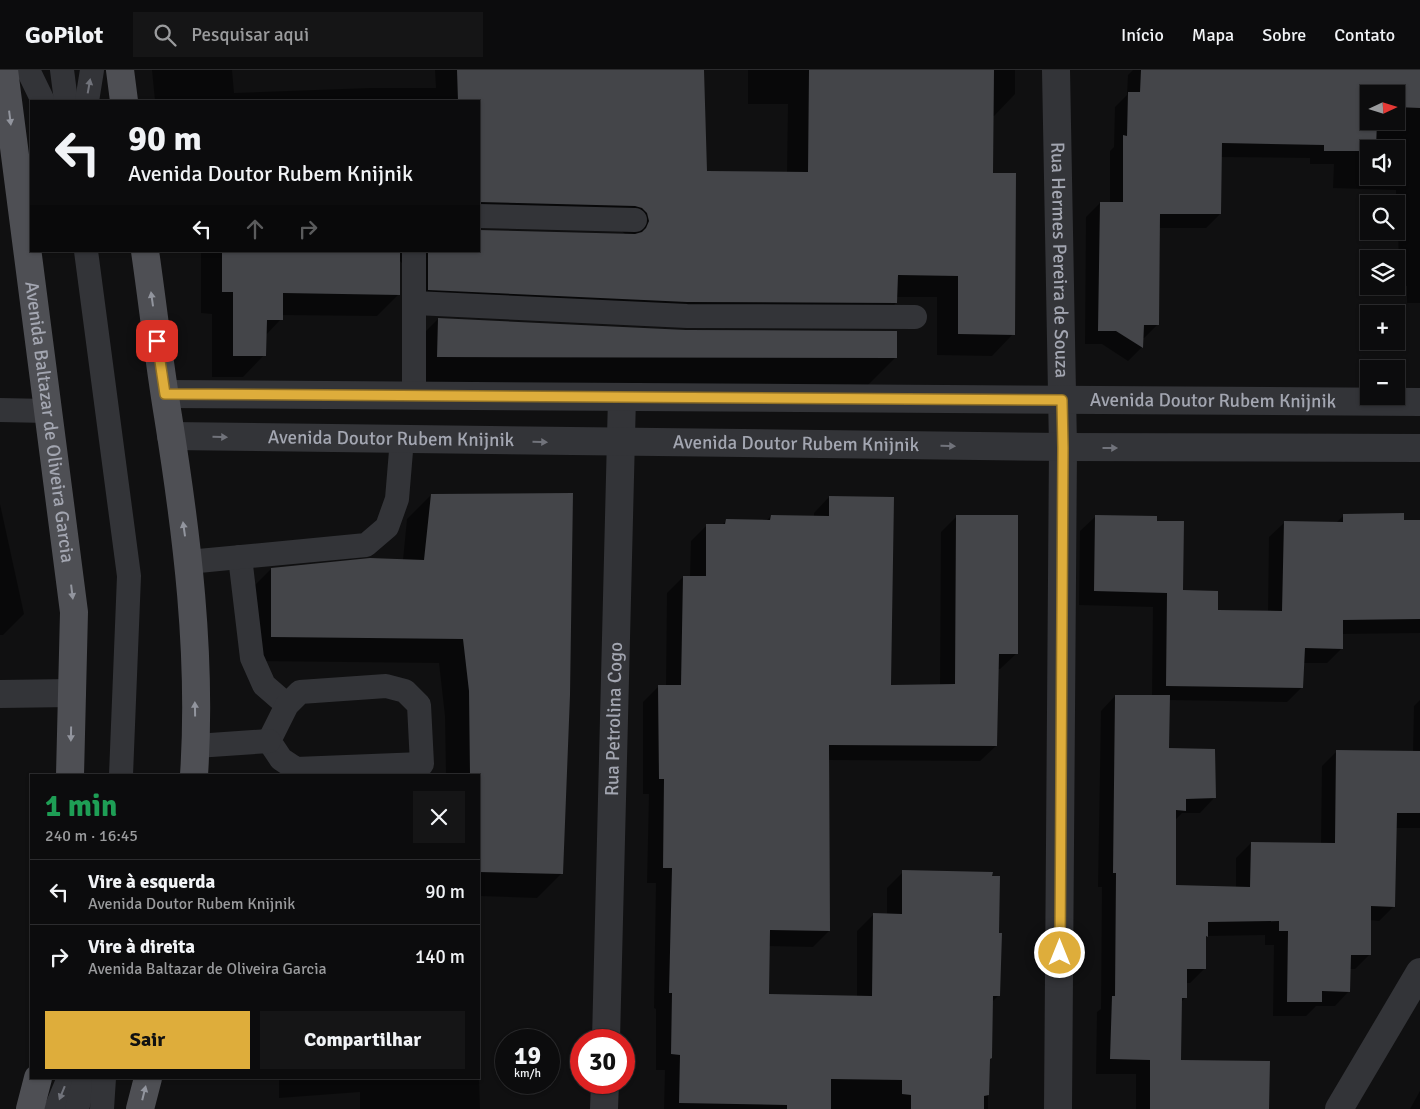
<!DOCTYPE html>
<html lang="pt">
<meta charset="utf-8">
<style>
body{margin:0;font-family:Signika,sans-serif;background:#151516;color:#f1f3f6;height:100vh;display:flex;flex-direction:column;font-size:19px;white-space:nowrap}
*{box-sizing:border-box;margin:0}
p{font-size:16px;color:#9a9b9d}
.icon{flex:none;width:28px;height:28px;fill:none;stroke:currentColor;stroke-width:2;stroke-linecap:round;stroke-linejoin:round}
.map{position:relative;flex:1;overflow:hidden}
.sheet{position:absolute;left:30px;top:704px;width:450px;height:305px;display:flex;flex-direction:column;background:#0c0c0d;border-radius:0px;box-shadow:0 1px 4px #0004,0 0 0 1px #2c2c2e}
.sheet>*{flex:none}
.guide{position:absolute;left:30px;top:30px;width:450px;height:152px;border-radius:0px;box-shadow:0 1px 4px #0004,0 0 0 1px #2c2c2e;background:#0c0c0d;color:#f1f3f6;overflow:hidden}
.needle{width:32px;rotate:86deg}
.controls{position:absolute;left:1360px;top:15px;display:grid;gap:10px}
.controls a{display:grid;place-items:center;width:45px;height:45px;border-radius:0px;background:#0c0c0d;box-shadow:0 1px 4px #0004,0 0 0 1px #2c2c2e;font-size:25px}
.speed{position:absolute;left:495px;top:959px;display:flex;gap:10px;font-size:25px;font-weight:700;text-align:center}
.speed>*{display:grid;place-content:center;width:65px;height:65px;border-radius:50%;background:#0c0c0d;box-shadow:0 1px 4px #0004,0 0 0 1px #2c2c2e;line-height:1}
.speed small{font-size:12px;font-weight:400}
.speed .limit{border:8px solid #d22;background:#fff;color:#111}
.pin{position:absolute;display:grid;place-items:center;width:42px;height:42px;color:#fff;margin:-21px;border-radius:10px;box-shadow:0 2px 8px #0006}
.me{position:absolute;width:55px;margin:-28px;rotate:0deg;stroke-linejoin:round;filter:drop-shadow(0 0 4px #0008)}
.turn{display:flex;align-items:center;gap:18px;height:105px;padding:0 15px;font-size:22px}
.turn .icon{width:65px;height:65px;stroke-width:2.5}
.turn b{display:block;font-size:35px;line-height:42px}
.lanes{display:flex;align-items:center;height:48px;padding:0 15px;background:#0003;justify-content:center;gap:25px;direction:ltr}
.lanes .off{opacity:.35}
.round{display:grid;place-items:center;flex:none;width:52px;height:52px;border-radius:0px;background:#151516}
.head{display:flex;align-items:center;justify-content:space-between;height:85px;padding:0 15px}
h1{font-size:30px;font-weight:700;line-height:38px;color:#1e9e55}
.button{display:flex;gap:10px;margin-top:auto;padding:10px 15px}
.button a{flex:1;height:58px;border-radius:0px;background:#dead3b;color:#111;font-size:20px;font-weight:700;line-height:58px;text-align:center}
.button a+a{background:#151516;color:#f1f3f6}
ul{padding:0;list-style:none}
li{display:flex;align-items:center;gap:15px;height:65px;padding:0 15px;border-top:1px solid #2c2c2e}
li div{flex:1}
li b{display:block;font-size:19px}
li em{font-style:normal}
header{display:flex;align-items:center;gap:30px;box-sizing:border-box;height:70px;padding:0 25px;background:#0c0c0d;border-bottom:1px solid #2c2c2e}
header strong{font-size:24px}
nav{display:flex;gap:28px;margin-inline-start:auto;font-size:18px}
.search{width:350px;height:45px;background:#151516;display:flex;align-items:center;gap:12px;box-sizing:border-box;padding:0 18px;border-radius:0px;color:#9a9b9d;font-size:19px}
.map>svg:first-child{display:block}
.shadow{fill:#0007;fill-rule:evenodd}
.building{fill:#444549}
.lines{fill:none;stroke-linecap:round;stroke-linejoin:round}
.service{stroke:#333438;stroke-width:24}
.minor{stroke:#333438;stroke-width:28}
.tertiary{stroke:#333438;stroke-width:28}
.primary{stroke:#4e4f54;stroke-width:28}
.oneway{fill:#71737b}
.oneway2{fill:#92959e}
.route-casing{stroke:#907026;stroke-width:12}
.route{stroke:#dead3b;stroke-width:9}
.labels{text-anchor:middle;dominant-baseline:central;stroke-width:4;stroke-linejoin:round;paint-order:stroke}
.street-label{font-size:19px;fill:#a3a6b1;stroke:#0b0b0c}
</style>
<header>
<strong>GoPilot</strong>
<div class="search"><svg class="icon" aria-label="search" viewBox="0 0 24 24"><circle cx="10" cy="10" r="6"/><path d="M15 15l6 6"/></svg>Pesquisar aqui</div>
<nav><a>Início</a><a>Mapa</a><a>Sobre</a><a>Contato</a></nav>
</header>
<div class="map">
<svg width="1420" height="1039" viewBox="0 0 1420 1039">
<rect width="100%" height="100%" fill="#101011"/>
<g class="shadow">
<polygon points="152,0 232,0 234,23 370,18 436,18 435,0 702,0 706,103 787,103 788,34 748,34 748,0 1015,0 1015,24 994,46 992,46 992,104 1013,264 992,286 937,285 937,227 896,227 896,233 875,254 407,241 405,196 399,190 399,224 377,246 281,245 281,249 265,266 264,285 243,307 212,307 212,244 201,243 201,181 479,181 479,161 626,165 621,160 479,154 479,31 155,31"/>
<path d="M 1133,0 L 1420,0 L 1420,233 L 1407,233 L 1407,216 L 1399,216 L 1398,141 L 1396,141 L 1396,120 L 1333,118 L 1334,94 L 1310,94 L 1310,88 L 1220,87 L 1220,144 L 1206,158 L 1159,158 L 1158,254 L 1144,268 L 1142,268 L 1142,277 L 1128,291 L 1102,274 L 1085,274 L 1086,147 L 1100,133 L 1110,133 L 1110,81 L 1114,77 L 1115,37 L 1127,25 L 1128,5 ZM 1369,24 L 1396,24 L 1396,51 L 1369,51 ZM 1369,79 L 1396,79 L 1396,106 L 1369,106 Z"/>
<polygon points="438,249 895,288 868,315 410,313 411,276"/>
<polygon points="431,425 561,804 537,828 479,826 479,705 446,705 445,646 439,593 248,591 247,523 271,499 403,490 407,449"/>
<polygon points="829,427 890,616 940,616 941,462 957,446 1016,584 1000,599 997,599 996,676 980,691 828,690 829,861 813,877 768,876 767,925 857,927 857,861 873,845 887,845 887,818 903,802 999,925 991,933 988,990 988,1039 664,1039 665,1000 656,1000 656,939 654,938 656,813 647,813 649,724 643,724 643,632 659,616 666,616 667,523 683,507 690,507 691,471 707,455 722,455 726,451 766,451 771,446 814,447 814,443"/>
<polygon points="0,434 24,544 3,565 0,565"/>
<polygon points="1344,445 1403,452 1420,452 1420,563 1342,564 1342,578 1327,593 1303,593 1302,617 1287,632 1168,630 1168,680 1214,728 1200,743 1182,743 1175,750 1174,816 1236,818 1236,788 1251,773 1321,774 1322,696 1337,681 1413,682 1414,636 1420,630 1420,758 1396,758 1394,836 1379,851 1370,850 1370,884 1355,899 1349,899 1349,921 1335,936 1316,936 1306,946 1273,946 1274,875 1265,875 1265,865 1207,866 1205,868 1205,898 1190,913 1186,913 1186,927 1181,932 1180,992 1268,1039 1136,1039 1136,1004 1096,1004 1097,942 1101,939 1102,817 1098,817 1101,641 1115,626 1152,626 1153,537 1079,535 1080,461 1095,447 1182,522 1217,541 1268,542 1269,467 1284,453 1336,453"/>
<polygon points="279,1008 479,1008 480,1039 360,1039 360,1022 279,1028"/>
<polygon points="1420,1021 1420,1039 1410,1039"/>
</g>
<g class="building">
<polygon points="457,0 704,0 707,101 808,102 809,0 994,0 993,103 1016,103 1015,265 958,264 958,206 898,205 897,233 687,232 428,220 428,181 479,181 479,160 635,164 642,162 646,158 649,151 647,143 642,138 635,136 479,132 479,31 458,31"/>
<polygon points="1141,0 1420,0 1420,38 1396,37 1396,24 1369,24 1369,51 1377,51 1376,79 1369,79 1369,81 1324,81 1324,75 1222,73 1221,144 1160,144 1159,255 1144,255 1143,278 1116,261 1098,261 1100,132 1123,132 1123,65 1127,66 1128,22 1140,22"/>
<polygon points="222,181 400,181 400,225 283,223 283,250 267,250 266,286 233,286 233,222 222,222"/>
<polygon points="438,248 686,260 897,261 897,288 437,287"/>
<polygon points="573,423 570,625 563,804 479,802 479,705 470,705 469,621 463,569 271,567 271,498 370,488 424,490 431,424"/>
<polygon points="829,426 894,427 891,615 955,614 956,445 1018,445 1018,584 999,584 997,676 829,675 830,861 770,860 769,924 872,926 873,843 902,844 902,800 993,802 992,806 1000,806 999,863 1002,863 1000,926 993,926 992,988 990,989 989,1025 984,1026 984,1039 911,1039 911,1025 902,1024 902,1010 831,1009 831,1039 787,1039 787,1035 679,1033 680,985 671,984 672,923 669,923 672,798 663,798 664,709 659,709 658,615 681,615 683,506 706,506 706,454 725,454 726,449 770,450 771,445 829,446"/>
<polygon points="1404,443 1404,450 1420,450 1420,549 1343,550 1343,579 1305,578 1303,618 1166,616 1167,523 1094,521 1095,445 1157,446 1157,451 1184,451 1183,520 1218,521 1218,540 1282,541 1284,451 1343,452 1343,444"/>
<polygon points="1115,625 1170,625 1169,678 1215,679 1216,728 1186,729 1186,741 1176,740 1176,815 1250,817 1251,772 1335,773 1336,680 1420,681 1420,743 1397,743 1395,837 1371,836 1371,885 1351,885 1350,922 1322,921 1322,932 1287,932 1288,861 1279,861 1279,851 1208,852 1208,867 1206,866 1206,899 1187,899 1187,928 1182,928 1181,990 1270,991 1269,1039 1150,1039 1150,990 1110,989 1112,926 1115,926 1116,803 1113,803"/>
</g>
<g class="lines">
<g class="service">
<polyline points="28,0 43,31"/>
<polyline points="62,0 66,31"/>
<polyline points="87,31 92,0"/>
<polyline points="479,146 635,150"/>
<polyline points="86,181 129,506 121,705"/>
<polyline points="415,233 687,246 915,247"/>
<polyline points="414,326 414,181"/>
<polyline points="0,340 48,341"/>
<polyline points="240,487 252,588 264,615 287,635"/>
<polyline points="188,492 366,475 387,457 397,429 402,369"/>
<polygon points="386,616 405,621 419,635 422,694 296,699 281,689 269,671 287,635 300,622"/>
<polyline points="196,676 269,671"/>
<polyline points="56,1039 69,1008"/>
<polyline points="77,1039 85,1008"/>
<polyline points="102,1039 104,1008"/>
</g>
<g class="minor">
<path id="s1" d="M 1056,0 L 1063,377 L 1058,1039"/>
<polyline points="0,624 72,623"/>
<path id="s2" d="M 606,970 L 622,327"/>
<polyline points="604,1039 605,1012"/>
<polyline points="1339,1039 1420,902"/>
</g>
<g class="tertiary">
<path id="s3" d="M 165,324 L 1420,332"/>
<path id="s4" d="M 171,366 L 1063,377 L 1420,378"/>
</g>
<g class="primary">
<path id="s5" d="M 4,0 L 74,542 L 70,705"/>
<polyline points="120,0 124,31"/>
<path d="M 145,181 C 153,236 159,292 168,346 C 187,465 202,585 194,705"/>
<polyline points="30,1039 38,1008"/>
<polyline points="140,1039 148,1008"/>
</g>
</g>
<defs><path id="oneway-solid" d="M-6-.8H1V-3.2L6.5 0L1 3.2V.8H-6Z" transform="scale(1.25)"/></defs>
<g class="oneway">
<use href="#oneway-solid" transform="translate(89 16) rotate(-80)"/>
<use href="#oneway-solid" transform="translate(220 367) rotate(1)"/>
<use href="#oneway-solid" transform="translate(540 372) rotate(1)"/>
<use href="#oneway-solid" transform="translate(948 376) rotate(1)"/>
<use href="#oneway-solid" transform="translate(1110 378)"/>
<use href="#oneway-solid" transform="translate(62 1023) rotate(112)"/>
</g>
<g class="oneway2">
<use href="#oneway-solid" transform="translate(10 48) rotate(83)"/>
<use href="#oneway-solid" transform="translate(152 229) rotate(-98)"/>
<use href="#oneway-solid" transform="translate(184 459) rotate(-98)"/>
<use href="#oneway-solid" transform="translate(72 522) rotate(83)"/>
<use href="#oneway-solid" transform="translate(195 639) rotate(-91)"/>
<use href="#oneway-solid" transform="translate(71 664) rotate(91)"/>
<use href="#oneway-solid" transform="translate(144 1023) rotate(-76)"/>
</g>
<g class="lines">
<g class="route-casing">
<polyline id="route" points="157,271 165,324 1062,330 1063,378 1060,883"/>
</g>
<use href="#route" class="route"/>
</g>
<g class="labels">
<g class="street-label">
<text stroke="none"><textPath href="#s1" startOffset="190">Rua Hermes Pereira de Souza</textPath></text>
<text stroke="none"><textPath href="#s3" startOffset="1048">Avenida Doutor Rubem Knijnik</textPath></text>
<text stroke="none"><textPath href="#s5" startOffset="355">Avenida Baltazar de Oliveira Garcia</textPath></text>
<text stroke="none"><textPath href="#s4" startOffset="220">Avenida Doutor Rubem Knijnik</textPath></text>
<text stroke="none"><textPath href="#s4" startOffset="625">Avenida Doutor Rubem Knijnik</textPath></text>
<text stroke="none"><textPath href="#s2" startOffset="321">Rua Petrolina Cogo</textPath></text>
</g>
</g>
</svg>
<div class="controls">
<a><svg class="needle" viewBox="-14 -14 28 28"><path d="M0-13l5 13h-10z" fill="#e53935"/><path d="M0 13l5-13h-10z" fill="#9a9b9d"/></svg></a>
<a><svg class="icon" aria-label="sound" viewBox="0 0 24 24"><path d="M4 9h4l5-4v14l-5-4H4zM17 9q2 3 0 6"/></svg></a>
<a><svg class="icon" aria-label="search" viewBox="0 0 24 24"><circle cx="10" cy="10" r="6"/><path d="M15 15l6 6"/></svg></a>
<a><svg class="icon" aria-label="layers" viewBox="0 0 24 24"><path d="M12 4l9 5-9 5-9-5zM3 14l9 5 9-5"/></svg></a>
<a>+</a>
<a>−</a>
</div>
<div class="speed"><div>19<small>km/h</small></div><div class="limit">30</div></div>
<div class="pin" style="left:157px;top:271px;background:#d93025"><svg class="icon" aria-label="arrive" viewBox="0 0 24 24"><path d="M6 21V4h12l-3 4 3 4H6"/></svg></div>
<svg class="me" style="left:1060px;top:883px" viewBox="-20 -20 40 40"><circle r="17" fill="#dead3b" stroke="#fff" stroke-width="3"/><path d="M0-11L8 9 0 5-8 9z" fill="#fff"/></svg>
<div class="guide">
<div class="turn"><svg class="icon" aria-label="left" viewBox="0 0 24 24"><path d="M17 20v-9H6M10 6l-5 5 5 5"/></svg><div><b>90 m</b>Avenida Doutor Rubem Knijnik</div></div>
<div class="lanes"><svg class="icon" aria-label="left" viewBox="0 0 24 24"><path d="M17 20v-9H6M10 6l-5 5 5 5"/></svg><svg class="icon off" aria-label="ahead" viewBox="0 0 24 24"><path d="M12 20V5M6 11l6-6 6 6"/></svg><svg class="icon off" aria-label="right" viewBox="0 0 24 24"><path d="M7 20v-9h11M14 6l5 5-5 5"/></svg></div>
</div>
<section class="sheet">
<div class="head"><div><h1>1 min</h1><p>240 m · 16:45</p></div><a class="round"><svg class="icon" aria-label="close" viewBox="0 0 24 24"><path d="M6 6l12 12M18 6L6 18"/></svg></a></div>
<ul>
<li><svg class="icon" aria-label="left" viewBox="0 0 24 24"><path d="M17 20v-9H6M10 6l-5 5 5 5"/></svg><div><b>Vire à esquerda</b><p>Avenida Doutor Rubem Knijnik</p></div><em>90 m</em></li>
<li><svg class="icon" aria-label="right" viewBox="0 0 24 24"><path d="M7 20v-9h11M14 6l5 5-5 5"/></svg><div><b>Vire à direita</b><p>Avenida Baltazar de Oliveira Garcia</p></div><em>140 m</em></li>
</ul>
<div class="button"><a>Sair</a><a>Compartilhar</a></div>
</section>
</div>
